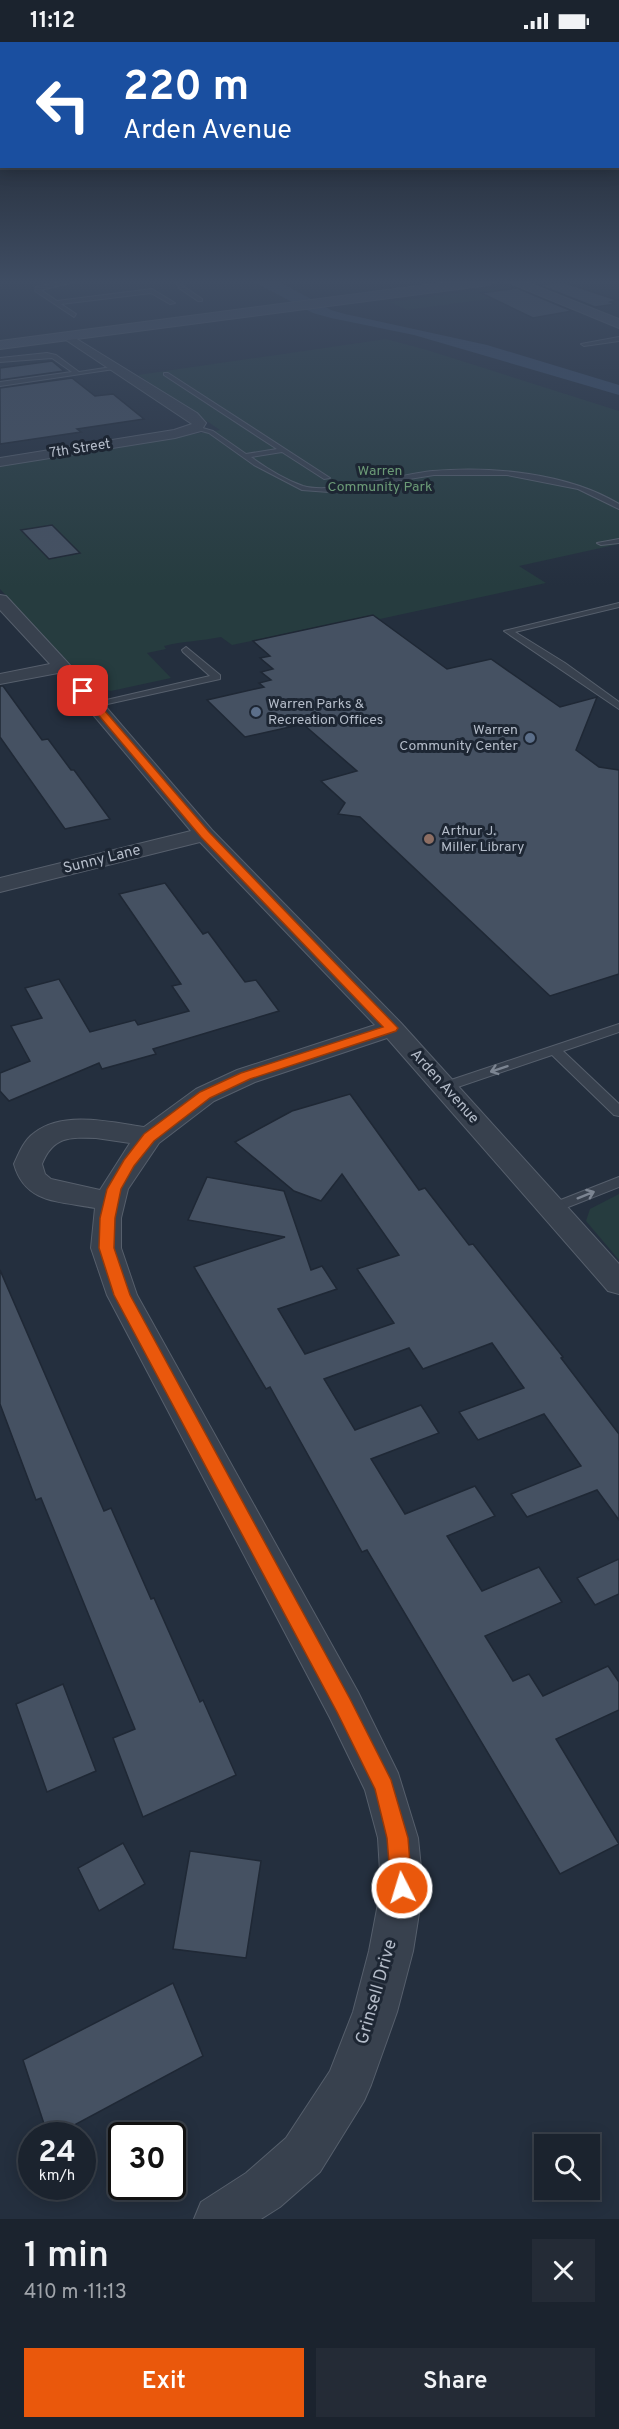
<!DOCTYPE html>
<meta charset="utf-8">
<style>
body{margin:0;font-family:Overpass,sans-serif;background:#242b36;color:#f1f3f6;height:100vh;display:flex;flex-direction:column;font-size:22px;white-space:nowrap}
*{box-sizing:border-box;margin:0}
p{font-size:20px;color:#a0a4aa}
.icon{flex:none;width:33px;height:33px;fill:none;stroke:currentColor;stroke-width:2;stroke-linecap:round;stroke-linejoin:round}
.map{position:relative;height:2177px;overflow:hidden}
.side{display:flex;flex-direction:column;background:#1b232e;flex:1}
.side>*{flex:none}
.hud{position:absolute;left:0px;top:0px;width:620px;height:126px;box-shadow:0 3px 15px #0003,0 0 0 2px #39404a;background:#1a4fa0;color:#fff;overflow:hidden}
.fabs{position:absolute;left:534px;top:2092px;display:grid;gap:12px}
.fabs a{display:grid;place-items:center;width:66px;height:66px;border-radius:0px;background:#1b232e;box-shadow:0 3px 15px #0003,0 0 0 2px #39404a;font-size:30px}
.speed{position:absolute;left:18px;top:2080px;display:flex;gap:12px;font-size:30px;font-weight:700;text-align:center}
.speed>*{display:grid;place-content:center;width:78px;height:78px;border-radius:50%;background:#1b232e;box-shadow:0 3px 15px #0003,0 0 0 2px #39404a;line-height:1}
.speed small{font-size:15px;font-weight:400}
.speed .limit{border:3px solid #111;border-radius:9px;background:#fff;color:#111}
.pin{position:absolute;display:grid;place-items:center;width:51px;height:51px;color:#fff;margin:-26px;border-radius:12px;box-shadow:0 3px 9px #0006}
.me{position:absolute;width:66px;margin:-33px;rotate:355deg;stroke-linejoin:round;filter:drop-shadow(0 0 4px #0008)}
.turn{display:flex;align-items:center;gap:21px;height:126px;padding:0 24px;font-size:27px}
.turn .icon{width:78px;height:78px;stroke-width:2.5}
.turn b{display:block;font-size:42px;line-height:51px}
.round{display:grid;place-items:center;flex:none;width:63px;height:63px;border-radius:0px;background:#242b36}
.head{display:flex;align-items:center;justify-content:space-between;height:102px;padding:0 24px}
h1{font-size:36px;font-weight:600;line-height:45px}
.action{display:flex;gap:12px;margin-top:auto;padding:12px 24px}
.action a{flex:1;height:69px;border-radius:0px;background:#ea580c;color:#fff;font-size:24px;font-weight:600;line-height:69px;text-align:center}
.action a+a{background:#242b36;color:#f1f3f6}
.status{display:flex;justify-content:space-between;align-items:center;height:42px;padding:0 30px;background:#1b232e;direction:ltr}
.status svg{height:16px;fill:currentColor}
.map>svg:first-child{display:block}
.green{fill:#263c3f}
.water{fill:#394c67}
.building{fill:#455162;stroke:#1f2835;stroke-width:1.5}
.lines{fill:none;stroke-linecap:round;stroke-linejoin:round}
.lane-casing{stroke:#565f6c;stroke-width:2}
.street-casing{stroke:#565f6c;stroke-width:2}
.secondary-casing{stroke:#565f6c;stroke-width:2}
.lane{fill:#38414e;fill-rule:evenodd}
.street{fill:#38414e;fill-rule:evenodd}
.secondary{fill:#465061;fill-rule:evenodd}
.oneway{stroke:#7c8592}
.route{fill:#ea580c;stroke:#983908;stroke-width:1.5}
.service-dot{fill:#5c6f8a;stroke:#1d2633;stroke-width:2}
.education-dot{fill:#8d6e63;stroke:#1d2633;stroke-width:2}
.labels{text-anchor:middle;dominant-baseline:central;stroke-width:6;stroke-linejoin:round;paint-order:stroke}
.far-street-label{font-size:14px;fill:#b4bcc9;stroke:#1d2633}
.far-park-label{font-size:14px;fill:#6b9a76;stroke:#1d2633}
.far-poi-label{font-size:14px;fill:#b4bcc9;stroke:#1d2633;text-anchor:start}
.street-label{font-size:15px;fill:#b4bcc9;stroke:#1d2633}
.near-street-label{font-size:18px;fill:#b4bcc9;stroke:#1d2633}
</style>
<div class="status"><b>11:12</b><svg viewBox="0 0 49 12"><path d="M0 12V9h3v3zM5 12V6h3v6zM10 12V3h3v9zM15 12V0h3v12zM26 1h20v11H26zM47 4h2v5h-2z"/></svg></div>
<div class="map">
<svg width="619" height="2177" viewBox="0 0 619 2177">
<rect width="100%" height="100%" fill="#242f3e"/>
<g class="green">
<polygon points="508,244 525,252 407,268 390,260"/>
<path d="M 386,297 L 427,308 L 619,369 L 619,502 L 519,524 L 546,541 L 380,577 L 373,573 L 232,603 L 221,595 C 201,599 184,599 164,604 L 166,607 L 147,611 L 171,636 L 111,649 L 91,644 L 0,547 L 0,421 L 220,388 L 138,333 Z"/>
<polygon points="619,1152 619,1218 586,1179 590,1167"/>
</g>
<polygon class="water" points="252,239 278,239 331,268 345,272 487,303 619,343 619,353 414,293 331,276 313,271"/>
<g class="building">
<polygon points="562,240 617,258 610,260 616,262 595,265 539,243"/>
<polygon points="517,246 572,269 533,276 481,251"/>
<polygon points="52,319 64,329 0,338 0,326"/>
<polygon points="72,336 95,354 113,352 144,377 77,387 81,390 0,402 0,346"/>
<polygon points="52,483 80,511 49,517 21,488"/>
<polygon points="373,573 447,627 491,617 560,665 597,655 576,708 599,725 619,728 619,932 550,954 360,775 338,772 345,761 321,739 357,729 303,682 245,695 207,658 264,645 259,641 271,638 261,630 273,627 260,616 270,614 253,599"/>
<polygon points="0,644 3,644 42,698 48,697 71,728 74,728 110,777 65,787 0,695"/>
<polygon points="165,841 203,892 208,890 245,940 256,938 279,969 153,1007 156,1012 102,1027 99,1021 9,1059 0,1049 0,1031 30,1019 11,984 42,976 25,946 59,937 90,990 135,978 138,983 189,969 172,944 181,942 119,852"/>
<polygon points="350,1052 419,1148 425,1146 469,1203 473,1202 563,1315 561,1316 619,1392 619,1478 597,1448 527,1475 511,1452 581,1424 544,1372 478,1398 459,1370 524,1346 492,1301 423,1327 409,1306 324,1337 355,1388 421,1363 439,1391 371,1417 405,1472 475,1444 495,1474 447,1494 482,1549 539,1525 562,1560 485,1594 513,1639 529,1632 543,1654 608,1624 619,1640 619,1668 556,1697 619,1802 560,1832 367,1508 362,1510 270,1345 266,1347 194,1225 285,1195 188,1178 207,1135 284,1149 311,1228 322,1224 337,1247 278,1267 305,1312 394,1281 357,1227 399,1213 342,1132 321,1159 294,1149 235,1100 292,1069"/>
<polygon points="0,1228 104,1469 111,1466 151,1557 154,1556 200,1660 203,1658 236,1733 143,1775 113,1696 135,1687 41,1456 36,1458 0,1362"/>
<polygon points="619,1517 619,1552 595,1563 577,1536"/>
<polygon points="63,1642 96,1729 47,1750 16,1662"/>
<polygon points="123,1801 145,1842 99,1869 78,1826"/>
<polygon points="190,1809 261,1819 246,1916 173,1907"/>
<polygon points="173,1941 203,2014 54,2094 48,2094 23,2018"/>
</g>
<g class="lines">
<g class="lane-casing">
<g id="lane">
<polygon points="65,239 78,239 41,248 57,259 152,247 175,261 170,262 151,251 61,262 76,272 74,275 35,249 36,245"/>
<polygon points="176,239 181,239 183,244 202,257 202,259 198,259 179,246"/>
<polygon points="619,295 619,299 584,304 581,302"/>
<polygon points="47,311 56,313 79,330 118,324 121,326 0,344 0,340 72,330 52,316 0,320 0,316"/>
<path d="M 164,331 L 168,331 L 330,436 L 324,437 L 282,410 L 251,415 C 266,426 286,438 303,444 C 332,453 400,432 433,429 C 492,424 568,431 619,462 L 619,467 L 578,447 L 507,433 L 434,433 L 329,450 L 302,448 L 254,423 L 209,391 L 194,387 L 196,384 L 213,389 L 246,412 L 277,407 L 164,333 Z"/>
<polygon points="619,497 619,501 601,503 597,501"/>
<polygon points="619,561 619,565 515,590 565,621 619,660 619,667 504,589"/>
<polygon points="186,605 220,633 220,637 94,665 89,662 210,634 183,610 182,608"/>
<polygon points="619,982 619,990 563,1009 619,1062 619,1074 614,1073 552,1013 449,1048 439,1048 437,1045 439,1042"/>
<polygon points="619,1135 619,1145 553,1171 546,1166 548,1163"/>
</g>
</g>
<g class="street-casing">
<g id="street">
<polygon points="67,291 197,371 206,381 201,389 175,396 0,424 0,416 174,388 192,382 63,296 63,292"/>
<path d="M 0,553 L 6,554 L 68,621 L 212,788 L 401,981 L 619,1222 L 619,1252 L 608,1249 L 387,996 L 255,1040 L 214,1059 L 159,1101 L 128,1147 L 121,1176 L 121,1206 L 137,1253 L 358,1650 L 398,1731 L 418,1796 L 423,1846 L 413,1909 L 397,1970 L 371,2043 L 364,2059 L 320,2130 L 280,2165 L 261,2177 L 194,2177 L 201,2160 L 246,2131 L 286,2096 L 330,2029 L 353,1970 L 369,1909 L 381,1846 L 378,1796 L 365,1748 L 330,1676 L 107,1253 L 91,1206 L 95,1166 C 60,1159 25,1162 14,1122 C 19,1111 24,1098 34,1091 C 63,1068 111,1080 144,1085 L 196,1047 L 237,1028 L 375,983 L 200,800 L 0,850 L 0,836 L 191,789 L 58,631 L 0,642 L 0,632 L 50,622 L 0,568 ZM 96,1096 L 130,1101 L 100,1148 L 51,1137 L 45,1132 L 42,1122 C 53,1094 70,1095 96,1096 Z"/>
</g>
</g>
<g class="secondary-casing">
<g id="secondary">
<polygon points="456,239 495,239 489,243 0,307 0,299"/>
<polygon points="505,239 523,239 619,277 619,286"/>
</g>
</g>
<use href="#lane" class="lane"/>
<use href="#street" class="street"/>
<use href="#secondary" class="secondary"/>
</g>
<defs><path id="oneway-shaft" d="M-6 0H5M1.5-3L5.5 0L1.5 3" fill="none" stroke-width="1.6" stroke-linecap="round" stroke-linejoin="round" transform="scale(1.5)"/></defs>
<g class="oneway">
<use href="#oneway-shaft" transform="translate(499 1027) rotate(162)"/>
<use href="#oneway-shaft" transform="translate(586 1153) rotate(-22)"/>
</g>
<linearGradient id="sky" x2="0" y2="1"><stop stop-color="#141a22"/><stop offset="0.44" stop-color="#3f4d63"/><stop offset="1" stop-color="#3f4d63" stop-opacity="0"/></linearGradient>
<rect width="619" height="544" fill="url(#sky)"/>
<polygon class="route" points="80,647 86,647 209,790 398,986 396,989 250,1037 210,1056 154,1099 134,1124 121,1147 115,1176 114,1206 130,1253 350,1657 391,1738 408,1796 412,1846 409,1853 402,1856 394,1853 391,1846 387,1796 375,1747 337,1670 114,1253 99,1206 100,1176 107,1147 124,1118 144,1092 200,1050 241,1031 383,985 201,795 80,651"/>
<g class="service-dot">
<circle cx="256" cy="670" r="6"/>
<circle cx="530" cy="696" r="6"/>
</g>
<circle class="education-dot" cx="429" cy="797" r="6"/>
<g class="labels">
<g class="far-street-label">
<text transform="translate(80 407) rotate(-9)">7th Street</text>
</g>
<g class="far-park-label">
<text x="380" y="429">Warren<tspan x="380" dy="16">Community Park</tspan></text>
</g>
<g class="far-poi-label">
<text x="268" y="662">Warren Parks &amp;<tspan x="268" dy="16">Recreation Offices</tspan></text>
<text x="518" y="688" text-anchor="end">Warren<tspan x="518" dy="16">Community Center</tspan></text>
<text x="441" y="789">Arthur J.<tspan x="441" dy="16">Miller Library</tspan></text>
</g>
<g class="street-label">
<text transform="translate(102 818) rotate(-14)">Sunny Lane</text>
<text transform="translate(444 1045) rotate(48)">Arden Avenue</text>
</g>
<g class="near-street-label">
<text transform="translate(377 1950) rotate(-74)">Grinsell Drive</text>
</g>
</g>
</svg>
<div class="fabs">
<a><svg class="icon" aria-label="search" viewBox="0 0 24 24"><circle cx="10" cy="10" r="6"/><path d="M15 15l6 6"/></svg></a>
</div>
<div class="speed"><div>24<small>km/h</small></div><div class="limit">30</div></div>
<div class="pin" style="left:83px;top:649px;background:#d93025"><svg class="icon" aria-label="arrive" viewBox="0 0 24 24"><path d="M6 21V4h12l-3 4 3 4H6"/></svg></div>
<svg class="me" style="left:402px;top:1846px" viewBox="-20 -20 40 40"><circle r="17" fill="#ea580c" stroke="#fff" stroke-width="3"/><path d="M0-11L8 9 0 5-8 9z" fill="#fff"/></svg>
<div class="hud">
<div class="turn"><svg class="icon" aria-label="left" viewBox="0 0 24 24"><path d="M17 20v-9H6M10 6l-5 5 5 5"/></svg><div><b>220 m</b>Arden Avenue</div></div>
</div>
</div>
<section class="side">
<div class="head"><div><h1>1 min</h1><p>410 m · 11:13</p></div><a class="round"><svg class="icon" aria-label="close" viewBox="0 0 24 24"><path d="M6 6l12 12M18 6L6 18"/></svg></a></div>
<div class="action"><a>Exit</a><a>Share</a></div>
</section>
